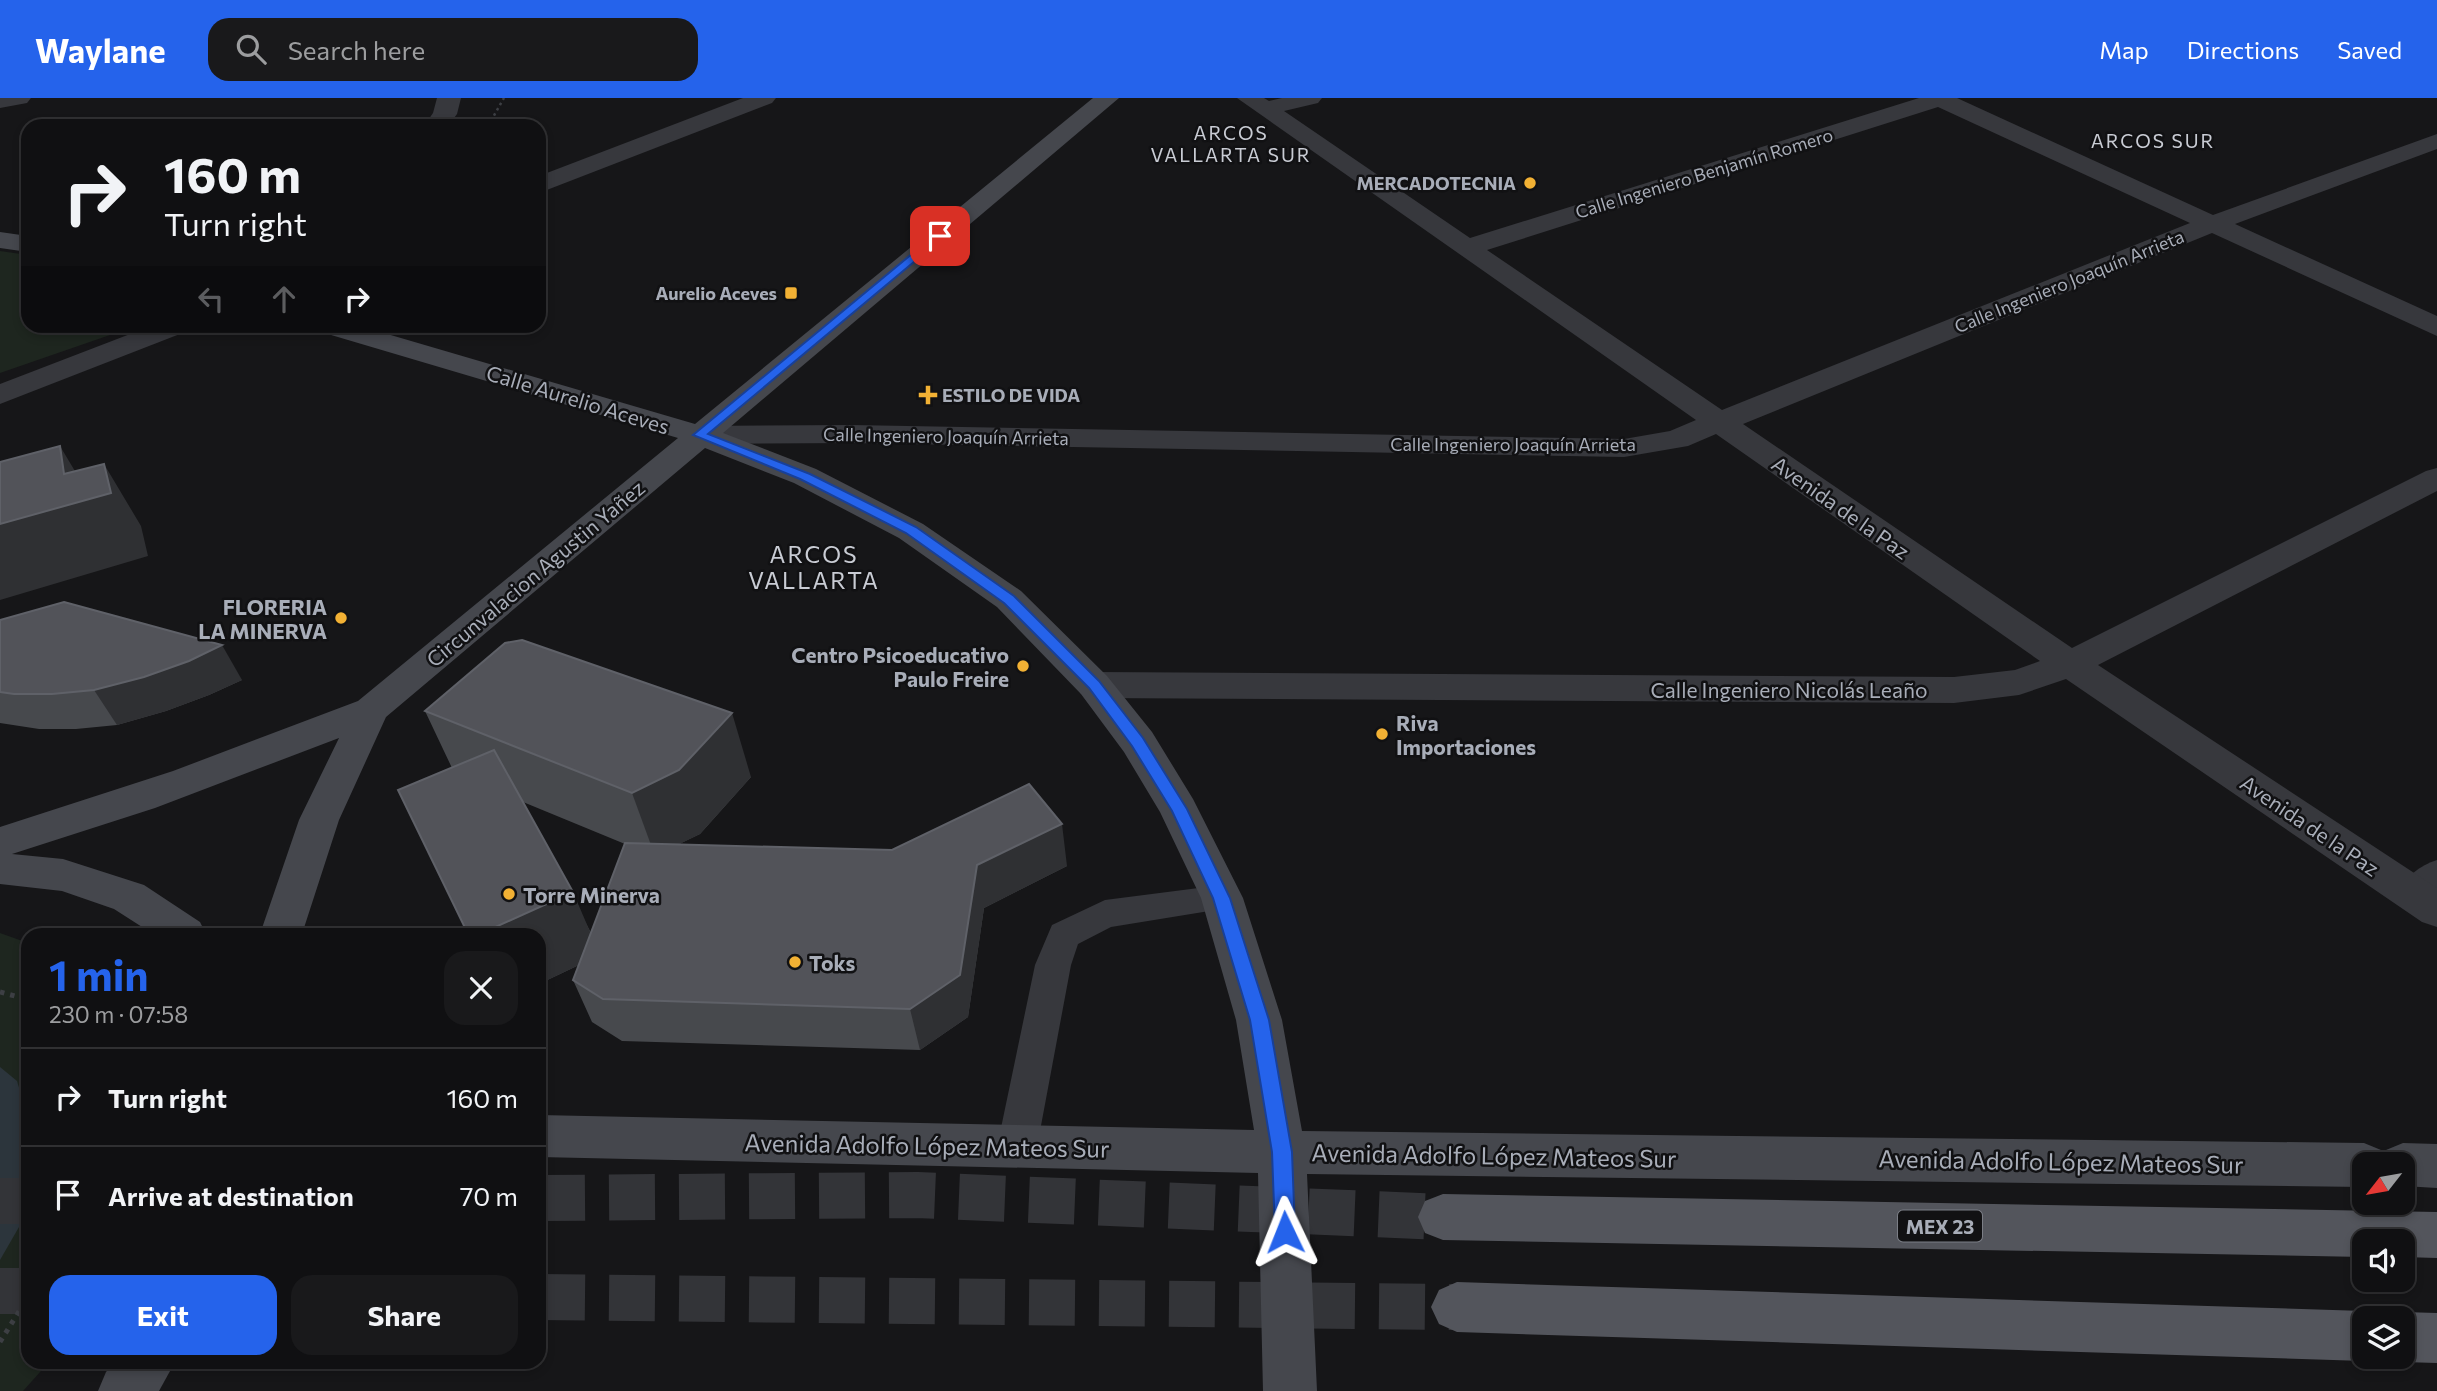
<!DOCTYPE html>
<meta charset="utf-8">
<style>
body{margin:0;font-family:Commissioner,sans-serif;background:#19191b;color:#f1f3f6;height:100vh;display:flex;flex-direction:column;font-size:26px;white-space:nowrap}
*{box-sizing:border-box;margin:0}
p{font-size:23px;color:#9c9d9f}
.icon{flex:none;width:38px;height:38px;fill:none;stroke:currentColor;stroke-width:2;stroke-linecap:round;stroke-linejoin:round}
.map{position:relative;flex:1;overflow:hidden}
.drawer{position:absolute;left:21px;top:830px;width:525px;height:441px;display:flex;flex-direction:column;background:#101012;border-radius:21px;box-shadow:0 4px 10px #0003,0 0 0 2px #303032}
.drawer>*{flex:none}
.top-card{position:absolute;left:21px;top:21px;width:525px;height:214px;border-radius:21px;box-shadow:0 4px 10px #0003,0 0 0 2px #303032;background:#101012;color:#f1f3f6;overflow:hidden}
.needle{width:46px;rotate:239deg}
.controls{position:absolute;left:2352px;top:1054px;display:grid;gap:14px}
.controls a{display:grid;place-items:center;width:63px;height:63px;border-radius:14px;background:#101012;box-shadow:0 4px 10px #0003,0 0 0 2px #303032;font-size:35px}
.pin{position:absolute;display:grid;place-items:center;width:60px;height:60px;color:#fff;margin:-30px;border-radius:14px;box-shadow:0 4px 10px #0006}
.me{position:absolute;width:77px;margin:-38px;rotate:358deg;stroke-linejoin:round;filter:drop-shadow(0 0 5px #0008)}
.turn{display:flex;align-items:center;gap:24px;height:147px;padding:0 28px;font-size:32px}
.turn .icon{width:91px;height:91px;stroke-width:2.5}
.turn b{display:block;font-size:49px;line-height:60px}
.lanes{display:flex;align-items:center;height:66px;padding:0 28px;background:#0003;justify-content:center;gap:35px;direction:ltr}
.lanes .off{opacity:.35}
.round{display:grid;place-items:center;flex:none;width:74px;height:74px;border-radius:21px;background:#19191b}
.summary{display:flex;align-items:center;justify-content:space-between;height:119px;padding:0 28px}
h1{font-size:42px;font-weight:700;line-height:52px;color:#2563eb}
.primary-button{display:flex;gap:14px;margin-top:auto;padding:14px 28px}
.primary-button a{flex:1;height:80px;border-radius:21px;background:#2563eb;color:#fff;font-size:28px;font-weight:700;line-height:80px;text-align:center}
.primary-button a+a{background:#19191b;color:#f1f3f6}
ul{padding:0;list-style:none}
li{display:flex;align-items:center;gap:21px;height:98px;padding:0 28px;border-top:2px solid #303032}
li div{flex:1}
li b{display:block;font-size:26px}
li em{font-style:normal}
header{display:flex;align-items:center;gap:42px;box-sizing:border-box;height:98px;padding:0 35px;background:#2563eb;color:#fff}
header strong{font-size:33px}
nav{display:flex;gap:38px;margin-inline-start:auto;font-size:24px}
.search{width:490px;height:63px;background:#19191b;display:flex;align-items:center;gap:18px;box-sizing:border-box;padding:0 24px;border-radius:21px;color:#9c9d9f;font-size:26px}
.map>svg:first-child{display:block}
.green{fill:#1e261f}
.water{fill:#2c353c}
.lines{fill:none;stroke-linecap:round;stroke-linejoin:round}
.primary-tunnel{stroke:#333438;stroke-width:46;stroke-dasharray:46 24;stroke-linecap:butt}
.path-far1{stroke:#3d3f44;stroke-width:2.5;stroke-dasharray:2.5 3.5;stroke-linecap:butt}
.path{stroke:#3d3f44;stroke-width:5;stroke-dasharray:4.5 6;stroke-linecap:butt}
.lane{fill:#37383d;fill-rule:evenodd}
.street{fill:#37383d;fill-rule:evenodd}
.secondary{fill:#45474d;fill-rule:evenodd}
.primary{fill:#53555c;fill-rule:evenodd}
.wall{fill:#47494d;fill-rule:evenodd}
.shaded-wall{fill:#2f3033}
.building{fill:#525359;stroke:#5f6168;stroke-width:2}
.route{fill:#2563eb;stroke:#184099;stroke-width:2}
.poi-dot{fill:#f2b134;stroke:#111113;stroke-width:2.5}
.labels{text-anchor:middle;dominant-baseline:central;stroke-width:5;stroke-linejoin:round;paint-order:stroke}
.far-street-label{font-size:18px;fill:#a8adb8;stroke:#111113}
.far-poi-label{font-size:18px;font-weight:bold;fill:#a8adb8;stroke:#111113;text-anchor:end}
.far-neighbourhood-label{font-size:19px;letter-spacing:2px;fill:#c9ccd4;stroke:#111113}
.shield{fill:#111113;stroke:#7b7e86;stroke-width:2}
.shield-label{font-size:19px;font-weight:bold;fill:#a8adb8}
.street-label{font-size:21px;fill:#a8adb8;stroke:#111113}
.poi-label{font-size:21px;font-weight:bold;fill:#a8adb8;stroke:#111113;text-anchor:start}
.neighbourhood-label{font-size:23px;letter-spacing:2px;fill:#c9ccd4;stroke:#111113}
.near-street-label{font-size:24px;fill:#a8adb8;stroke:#111113}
</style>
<header>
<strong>Waylane</strong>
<div class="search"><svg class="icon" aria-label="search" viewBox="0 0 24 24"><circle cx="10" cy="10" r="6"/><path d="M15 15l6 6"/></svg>Search here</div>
<nav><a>Map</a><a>Directions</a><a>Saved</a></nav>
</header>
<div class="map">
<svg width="2437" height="1293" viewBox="0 0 2437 1293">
<rect width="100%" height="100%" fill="#161618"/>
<g class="green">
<polygon points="0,153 28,157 28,228 136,228 0,275"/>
<polygon points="0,835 28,845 28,1264 49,1264 23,1293 0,1293"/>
</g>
<polygon class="water" points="0,969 17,983 28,1020 28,1086 19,1129 0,1162"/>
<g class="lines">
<g class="primary-tunnel">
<polyline points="539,1100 917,1097 1443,1119"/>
<polyline points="0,1103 28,1103"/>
<polyline points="0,1193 28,1193"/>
<polyline points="539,1199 1457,1209"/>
</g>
<polyline class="path-far1" points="488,28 504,0"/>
<g class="path">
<polyline points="0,894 22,900 28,906"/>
<polyline points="0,1244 28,1199"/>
</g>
<g class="lane">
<path d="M 2437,762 L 2437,795 C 2425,806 2417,811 2401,805 L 2396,796 C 2404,780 2420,767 2437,762 Z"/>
<polygon points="1222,787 1234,791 1239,800 1234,809 1111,829 1078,846 1071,867 1037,1049 1031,1061 1017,1066 1003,1061 997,1049 1035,867 1052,827 1105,802"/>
</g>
<g class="street">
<polygon points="0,0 31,0 27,5 0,10"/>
<polygon points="437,0 461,0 457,16 448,28 424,28 433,15"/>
<polygon points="743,0 776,0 772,5 539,95 539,78"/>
<path d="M 1237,0 L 1264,0 L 1269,3 L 1282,0 L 1322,0 L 1318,5 L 1284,13 L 1470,140 L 1919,0 L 1957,0 L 2213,117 L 2437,36 L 2437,51 L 2235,126 L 2437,218 L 2437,238 L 2212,135 L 1743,326 L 2072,550 L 2426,373 L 2437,370 L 2437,393 L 2098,567 L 2437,790 L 2437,829 L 2422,824 L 2066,581 L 2019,597 L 1954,605 L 1094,600 L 1081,596 L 1075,587 L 1081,578 L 1094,574 L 1954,579 L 2015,572 L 2040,563 L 1716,336 L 1688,348 L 1624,359 L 852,345 L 699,346 L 688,344 L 683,337 L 688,330 L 699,328 L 852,327 L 1624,341 L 1670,333 L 1696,322 ZM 1938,9 L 2190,125 L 1722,312 L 1487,152 Z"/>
<polygon points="151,228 189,228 185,234 0,306 0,286"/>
</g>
<g class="secondary">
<polygon points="1093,0 1119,0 723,335 816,371 923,426 1021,493 1107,578 1152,634 1193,701 1243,800 1282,922 1302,1033 2364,1045 2381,1052 2384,1057 2386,1052 2403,1045 2437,1046 2437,1090 2403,1088 2403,1066 2364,1066 2364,1089 1307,1076 1317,1293 1263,1293 1258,1075 539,1059 539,1017 1254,1032 1236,922 1201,800 1160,714 1124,654 1081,596 997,509 899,440 794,385 705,350 386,619 339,722 302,836 260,836 299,722 339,640 155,710 12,756 63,761 144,787 200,824 206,836 153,836 114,811 62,793 0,786 0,729 173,673 358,603 678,340 321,234 317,228 360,228 695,326"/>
<polygon points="0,134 28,138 28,154 0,150"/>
<polygon points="115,1264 175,1264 159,1293 98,1293 106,1274"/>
</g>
<g class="primary">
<polygon points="1443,1096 2437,1114 2437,1160 2403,1159 2403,1143 2364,1143 2364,1159 1443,1142 1425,1135 1418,1119 1425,1103"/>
<polygon points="1457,1184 2364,1213 2382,1220 2364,1220 2364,1258 2377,1258 2364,1263 1457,1234 1439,1226 1431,1209 1439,1192"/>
<polygon points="2403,1214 2437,1215 2437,1265 2403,1264 2388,1258 2403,1258 2403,1220 2388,1220"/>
</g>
</g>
<g class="wall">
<polygon points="0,522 242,582 209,597 166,613 117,627 76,631 39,631 0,625"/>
<path d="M 425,613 L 751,679 L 700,736 L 679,746 L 1067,768 L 984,810 L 968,919 L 920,952 L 622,943 L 592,924 L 573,882 L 579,867 L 539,886 L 539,836 L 452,670 ZM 523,704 L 625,746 L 591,835 Z"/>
</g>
<g class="shaded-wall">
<polygon points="60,348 91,400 104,366 141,428 148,458 0,502 0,426"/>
<polygon points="222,547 242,582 209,597 166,613 117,627 94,592"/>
<polygon points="732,615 751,679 700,736 655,758 632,695"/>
<polygon points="1062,726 1067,768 984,810 968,919 920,952 910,911 977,767"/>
<polygon points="573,794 600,857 539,886 539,836 480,836"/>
</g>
<g class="building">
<polygon points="60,348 64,376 104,366 111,395 0,426 0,364"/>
<polygon points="64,504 222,547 189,563 144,579 94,592 52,596 14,596 0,594 0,522"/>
<polygon points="522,542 732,615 679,672 632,695 425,613 505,545"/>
<polygon points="494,652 573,794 480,836 468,836 398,692"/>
<polygon points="1029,686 1062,726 977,767 960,877 910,911 603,901 573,882 625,745 892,752"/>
</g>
<polygon class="route" points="936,136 945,138 708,336 810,376 916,429 1014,498 1099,583 1143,640 1187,711 1230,800 1269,922 1292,1054 1295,1134 1292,1141 1285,1143 1278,1141 1275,1134 1272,1054 1250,922 1213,800 1172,713 1132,648 1089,590 1004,505 906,435 800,381 693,337"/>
<g class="poi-dot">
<circle cx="1530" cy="85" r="7"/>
<rect x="784" y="188" width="14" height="14" rx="3.5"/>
<path d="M924.5 286.5h7v7h7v7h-7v7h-7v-7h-7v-7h7z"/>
<circle cx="341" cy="520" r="7"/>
<circle cx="1023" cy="568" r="7"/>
<circle cx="1382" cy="636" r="7"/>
<circle cx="509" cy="796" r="7"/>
<circle cx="795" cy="864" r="7"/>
</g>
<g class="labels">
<g class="far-street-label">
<text transform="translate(1704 75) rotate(-17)">Calle Ingeniero Benjamín Romero</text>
<text transform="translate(2069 183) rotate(-22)">Calle Ingeniero Joaquín Arrieta</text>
<text transform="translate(946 338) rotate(1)">Calle Ingeniero Joaquín Arrieta</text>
<text x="1513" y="346">Calle Ingeniero Joaquín Arrieta</text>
</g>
<g class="far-poi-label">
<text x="1516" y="85">MERCADOTECNIA</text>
<text x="777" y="195">Aurelio Aceves</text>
<text x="942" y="297" text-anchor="start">ESTILO DE VIDA</text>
</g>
<g class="far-neighbourhood-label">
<text x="1231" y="34">ARCOS<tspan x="1231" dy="22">VALLARTA SUR</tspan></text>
<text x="2153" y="42">ARCOS SUR</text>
</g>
<rect class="shield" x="1898" y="1112.5" width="84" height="31" rx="5"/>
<g class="shield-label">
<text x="1940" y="1128">MEX 23</text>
</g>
<g class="street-label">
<text transform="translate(578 301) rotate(17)">Calle Aurelio Aceves</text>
<text transform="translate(1841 409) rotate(35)">Avenida de la Paz</text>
<text transform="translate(535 475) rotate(-40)">Circunvalacion Agustin Yañez</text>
<text x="1789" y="591">Calle Ingeniero Nicolás Leaño</text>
<text transform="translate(2310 727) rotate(34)">Avenida de la Paz</text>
</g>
<g class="poi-label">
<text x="327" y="508" text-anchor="end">FLORERIA<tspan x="327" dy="24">LA MINERVA</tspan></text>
<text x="1009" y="556" text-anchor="end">Centro Psicoeducativo<tspan x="1009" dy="24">Paulo Freire</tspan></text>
<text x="1396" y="624">Riva<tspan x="1396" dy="24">Importaciones</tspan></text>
<text x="523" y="796">Torre Minerva</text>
<text x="809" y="864">Toks</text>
</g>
<g class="neighbourhood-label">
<text x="814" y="456">ARCOS<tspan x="814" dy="26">VALLARTA</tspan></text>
</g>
<g class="near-street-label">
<text transform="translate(927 1047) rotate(1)">Avenida Adolfo López Mateos Sur</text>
<text transform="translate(1494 1057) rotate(1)">Avenida Adolfo López Mateos Sur</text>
<text transform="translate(2061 1063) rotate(1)">Avenida Adolfo López Mateos Sur</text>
</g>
</g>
</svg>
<div class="controls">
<a><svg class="needle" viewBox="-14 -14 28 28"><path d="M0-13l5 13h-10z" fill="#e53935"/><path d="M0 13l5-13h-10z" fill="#9c9d9f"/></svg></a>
<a><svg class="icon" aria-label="sound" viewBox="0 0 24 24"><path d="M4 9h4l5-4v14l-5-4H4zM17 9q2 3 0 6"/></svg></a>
<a><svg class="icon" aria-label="layers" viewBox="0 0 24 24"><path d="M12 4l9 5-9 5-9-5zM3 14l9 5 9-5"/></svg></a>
</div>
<div class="pin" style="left:940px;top:138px;background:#d93025"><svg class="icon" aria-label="arrive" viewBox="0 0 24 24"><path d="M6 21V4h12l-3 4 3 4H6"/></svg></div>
<svg class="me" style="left:1285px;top:1134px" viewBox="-20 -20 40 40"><path d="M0-17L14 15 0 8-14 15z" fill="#2563eb" stroke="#fff" stroke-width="4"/></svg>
<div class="top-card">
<div class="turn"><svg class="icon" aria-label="right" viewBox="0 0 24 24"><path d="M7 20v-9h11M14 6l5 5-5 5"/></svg><div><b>160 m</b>Turn right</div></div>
<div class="lanes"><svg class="icon off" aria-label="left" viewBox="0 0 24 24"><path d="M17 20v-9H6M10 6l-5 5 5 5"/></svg><svg class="icon off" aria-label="ahead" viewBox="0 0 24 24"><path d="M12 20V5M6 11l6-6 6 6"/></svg><svg class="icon" aria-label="right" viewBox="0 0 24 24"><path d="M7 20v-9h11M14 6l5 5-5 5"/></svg></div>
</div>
<section class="drawer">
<div class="summary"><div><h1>1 min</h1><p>230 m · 07:58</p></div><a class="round"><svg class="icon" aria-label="close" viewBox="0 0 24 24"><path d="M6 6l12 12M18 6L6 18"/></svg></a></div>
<ul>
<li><svg class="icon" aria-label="right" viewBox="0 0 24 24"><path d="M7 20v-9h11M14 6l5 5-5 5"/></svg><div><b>Turn right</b></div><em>160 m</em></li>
<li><svg class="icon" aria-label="arrive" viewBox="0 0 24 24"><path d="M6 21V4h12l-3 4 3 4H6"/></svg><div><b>Arrive at destination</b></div><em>70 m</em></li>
</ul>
<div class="primary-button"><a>Exit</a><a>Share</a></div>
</section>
</div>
